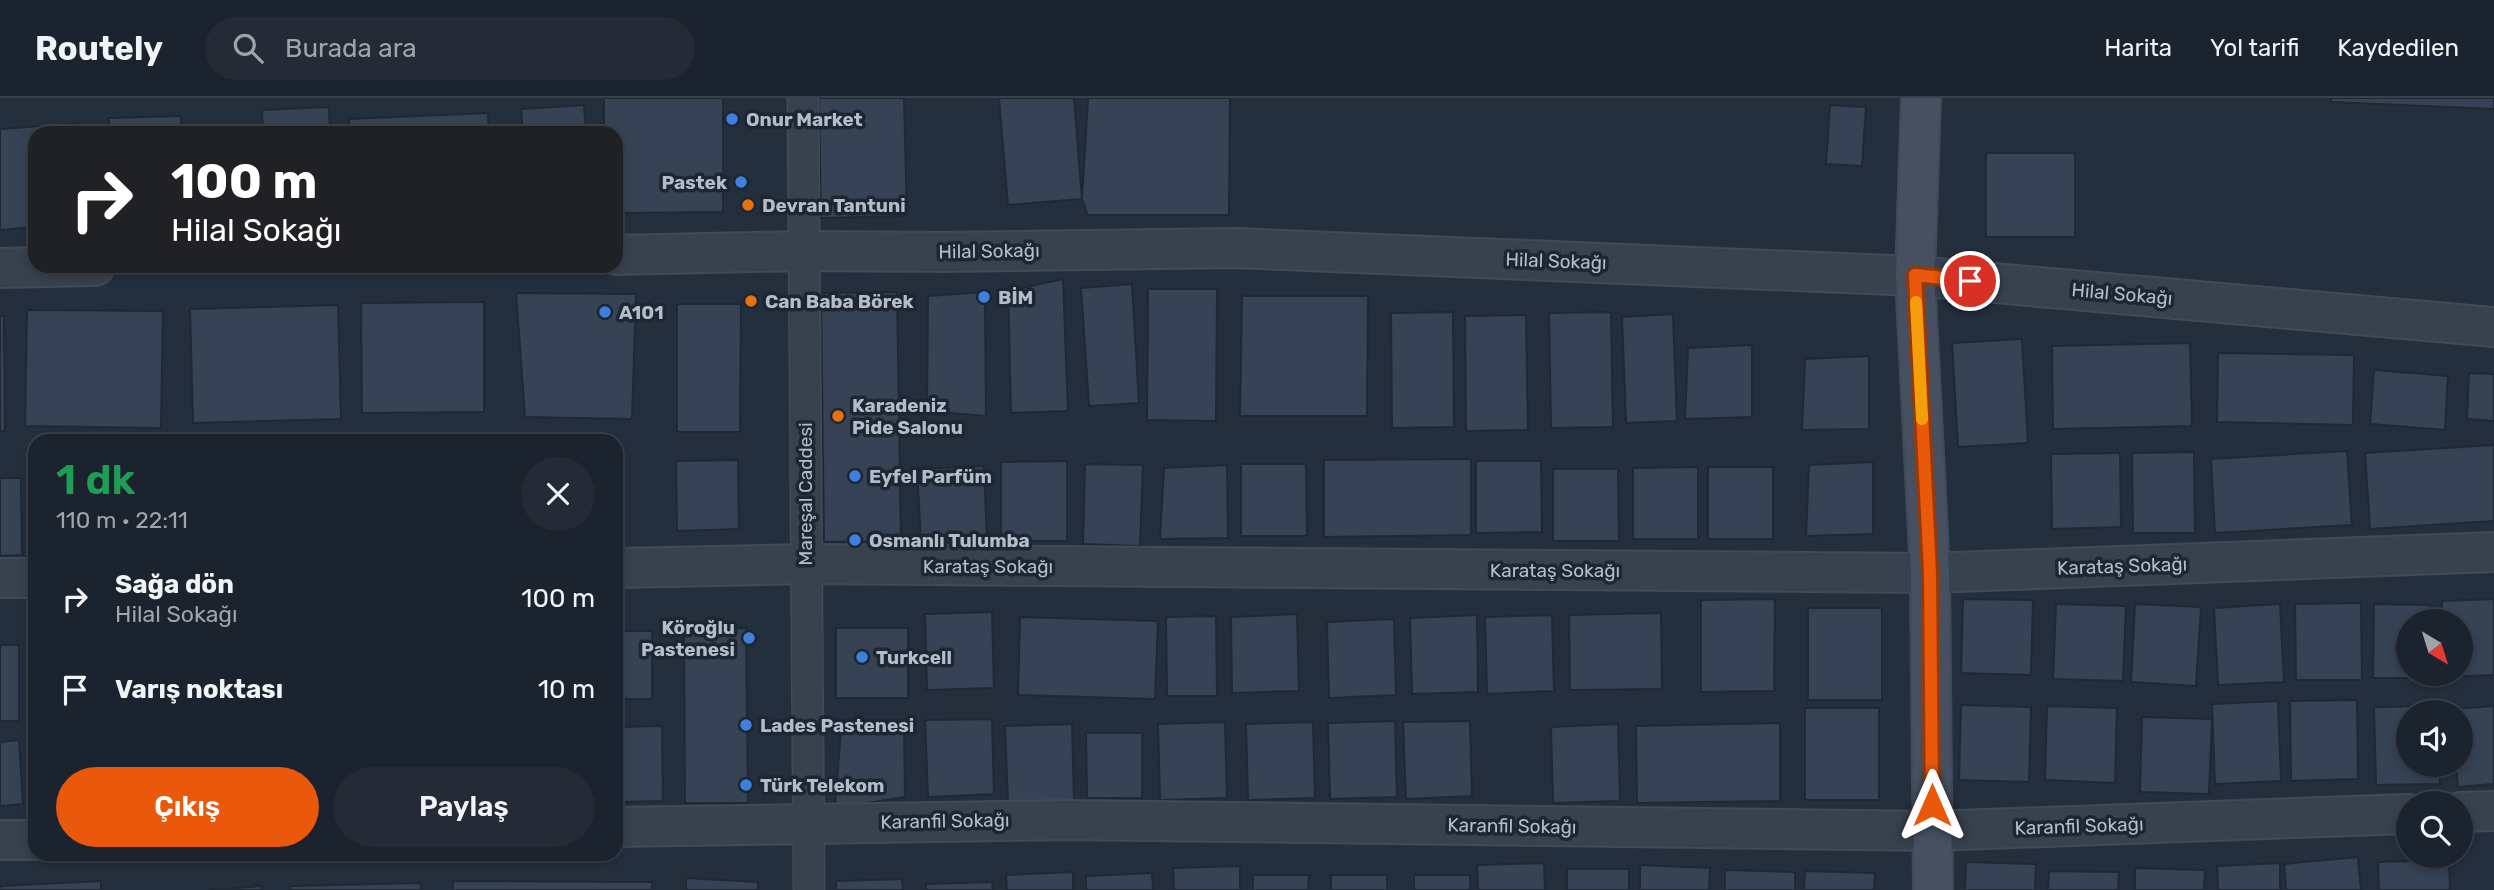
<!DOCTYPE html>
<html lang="tr">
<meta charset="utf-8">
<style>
body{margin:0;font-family:Rubik,sans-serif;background:#242b36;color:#f1f3f6;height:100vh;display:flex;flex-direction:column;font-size:26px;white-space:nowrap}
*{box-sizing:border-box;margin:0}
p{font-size:23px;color:#a0a4aa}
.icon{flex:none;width:38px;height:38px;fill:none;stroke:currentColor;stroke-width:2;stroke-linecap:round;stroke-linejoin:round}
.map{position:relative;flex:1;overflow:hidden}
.sheet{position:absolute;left:28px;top:336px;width:595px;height:427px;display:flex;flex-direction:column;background:#1b232e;border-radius:21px;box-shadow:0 4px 10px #0003,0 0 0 2px #39404a}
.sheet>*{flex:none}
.top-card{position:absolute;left:28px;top:28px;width:595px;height:147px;border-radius:21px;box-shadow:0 4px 10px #0003,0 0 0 2px #39404a;background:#202124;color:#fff;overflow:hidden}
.needle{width:46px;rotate:142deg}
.controls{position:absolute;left:2396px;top:511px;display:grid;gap:14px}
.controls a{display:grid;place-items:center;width:77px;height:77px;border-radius:50%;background:#1b232e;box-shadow:0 4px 10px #0003,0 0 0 2px #39404a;font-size:35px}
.pin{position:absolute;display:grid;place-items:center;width:60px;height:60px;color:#fff;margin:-30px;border:4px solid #fff;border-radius:50%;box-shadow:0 2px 7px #0007}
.me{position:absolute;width:77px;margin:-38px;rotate:0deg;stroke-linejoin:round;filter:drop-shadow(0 0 5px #0008)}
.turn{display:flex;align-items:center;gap:24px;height:147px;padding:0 28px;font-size:32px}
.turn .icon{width:91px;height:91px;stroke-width:2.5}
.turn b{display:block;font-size:49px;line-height:60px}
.round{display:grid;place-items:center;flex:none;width:74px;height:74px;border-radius:37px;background:#242b36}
.head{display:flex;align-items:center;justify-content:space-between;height:119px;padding:0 28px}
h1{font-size:42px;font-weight:600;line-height:52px;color:#1e9e55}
.primary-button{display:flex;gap:14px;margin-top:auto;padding:14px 28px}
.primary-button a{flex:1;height:80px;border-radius:42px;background:#ea580c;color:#fff;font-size:28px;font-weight:600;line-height:80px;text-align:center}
.primary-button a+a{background:#242b36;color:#f1f3f6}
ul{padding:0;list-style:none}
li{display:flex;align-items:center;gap:21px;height:91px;padding:0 28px}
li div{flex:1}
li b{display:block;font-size:26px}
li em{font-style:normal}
header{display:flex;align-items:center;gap:42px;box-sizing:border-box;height:98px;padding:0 35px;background:#1b232e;border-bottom:2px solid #39404a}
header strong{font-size:33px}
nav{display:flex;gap:38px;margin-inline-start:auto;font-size:24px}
.search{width:490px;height:63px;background:#242b36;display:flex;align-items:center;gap:18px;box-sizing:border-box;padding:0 24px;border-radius:38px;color:#a0a4aa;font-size:26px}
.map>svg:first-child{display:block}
.building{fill:#364354;stroke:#1f2835;stroke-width:2}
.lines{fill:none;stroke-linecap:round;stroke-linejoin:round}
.pedestrian-casing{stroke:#414a57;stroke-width:33}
.minor-casing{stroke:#414a57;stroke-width:42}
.secondary-casing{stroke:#414a57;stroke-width:42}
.pedestrian{stroke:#38414e;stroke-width:30}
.minor{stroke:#38414e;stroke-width:38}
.secondary{stroke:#465061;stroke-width:38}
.route-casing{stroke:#983908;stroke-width:18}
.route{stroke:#ea580c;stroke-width:12}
.slow{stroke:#f59e0b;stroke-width:12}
.shop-dot{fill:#3f7fe0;stroke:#1d2633;stroke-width:2.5}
.food-dot{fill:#e8710a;stroke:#1d2633;stroke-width:2.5}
.labels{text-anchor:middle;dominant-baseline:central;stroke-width:7;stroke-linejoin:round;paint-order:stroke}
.poi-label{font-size:19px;font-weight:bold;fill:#b4bcc9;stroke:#1d2633;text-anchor:start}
.street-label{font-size:19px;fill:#b4bcc9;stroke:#1d2633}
</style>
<header>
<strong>Routely</strong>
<div class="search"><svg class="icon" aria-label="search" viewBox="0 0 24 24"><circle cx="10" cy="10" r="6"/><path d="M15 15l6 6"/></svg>Burada ara</div>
<nav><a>Harita</a><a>Yol tarifi</a><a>Kaydedilen</a></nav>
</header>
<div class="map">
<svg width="2494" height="792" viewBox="0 0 2494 792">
<rect width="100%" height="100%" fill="#242f3e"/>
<g class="building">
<polygon points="604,0 723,0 723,114 616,115 616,35 604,35"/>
<polygon points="819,0 904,0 907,118 821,120"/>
<polygon points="999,0 1074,0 1082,101 1008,107"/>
<polygon points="1088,0 1230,0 1229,117 1088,117 1082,101"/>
<polygon points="2331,0 2494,0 2494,11 2331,4"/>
<polygon points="584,7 586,35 523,35 521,11"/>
<polygon points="1830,7 1866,9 1862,68 1826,66"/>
<polygon points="329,9 330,35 263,35 262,12"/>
<polygon points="488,15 489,35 349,35 349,21"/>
<polygon points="181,18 181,35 109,35 109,20"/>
<polygon points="81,25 81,35 35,35 35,129 0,132 0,31"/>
<rect x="1986" y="55" width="89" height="84"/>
<polygon points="1063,181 1068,313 1011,315 1008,193"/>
<polygon points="1132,186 1139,305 1089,308 1081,190"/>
<polygon points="1148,191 1217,191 1216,323 1147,322"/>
<polygon points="897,194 901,443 824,444 821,195"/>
<polygon points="985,194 986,318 927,313 928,198"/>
<polygon points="516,195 636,196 632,321 525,319"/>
<polygon points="1242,198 1368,198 1367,318 1240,318"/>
<polygon points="484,204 484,314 362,315 361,205"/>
<polygon points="677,206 741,206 740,334 677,334"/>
<polygon points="338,207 341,321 193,325 190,211"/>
<polygon points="27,212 163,213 161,330 25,328"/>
<polygon points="1453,214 1454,329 1392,330 1391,215"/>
<polygon points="1611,214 1613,329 1551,330 1549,215"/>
<polygon points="1673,216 1677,323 1626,325 1622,219"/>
<polygon points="1526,217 1528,332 1466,333 1465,218"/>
<polygon points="0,218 4,218 5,333 0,333"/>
<polygon points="2022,241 2028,345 1958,349 1952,245"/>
<polygon points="2190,245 2192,328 2053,331 2052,248"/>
<polygon points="1752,247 1752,319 1685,321 1688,250"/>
<polygon points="2218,255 2354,257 2353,327 2217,324"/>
<polygon points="1869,258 1869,331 1802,332 1805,261"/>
<polygon points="2374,272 2448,278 2445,332 2370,326"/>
<polygon points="2469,275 2494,276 2494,323 2467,321"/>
<polygon points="2494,347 2494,423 2370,431 2365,355"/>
<polygon points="2347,353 2352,427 2215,435 2211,361"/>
<polygon points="2194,354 2195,435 2133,435 2132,355"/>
<polygon points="2120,355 2121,429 2052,431 2051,356"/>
<polygon points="1471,361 1471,437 1324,439 1324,362"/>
<polygon points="738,362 739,431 677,433 676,363"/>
<polygon points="1067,363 1067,443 1001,443 1001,364"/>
<polygon points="1476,363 1541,363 1542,434 1476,435"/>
<polygon points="1873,364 1873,436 1806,438 1809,367"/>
<polygon points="1085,366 1143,367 1140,448 1083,446"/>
<polygon points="1241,366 1306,366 1307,438 1241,438"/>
<polygon points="1227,367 1228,440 1160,441 1164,370"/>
<polygon points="984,368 987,442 921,445 917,371"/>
<polygon points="1698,369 1698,441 1633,441 1633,370"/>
<rect x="1708" y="369" width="65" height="72"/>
<polygon points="1553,371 1618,371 1619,443 1553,443"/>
<polygon points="0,380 21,380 22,457 0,458"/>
<polygon points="1775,501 1774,593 1701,594 1701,502"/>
<polygon points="1963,501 2033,502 2031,577 1961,575"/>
<polygon points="2494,501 2494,577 2444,579 2444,576 2460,576 2460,523 2442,523 2442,503"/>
<polygon points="2361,505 2362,582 2296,582 2295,506"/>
<polygon points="2056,506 2126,508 2123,583 2053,581"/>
<polygon points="2135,506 2201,509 2196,588 2131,584"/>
<polygon points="2280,506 2284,584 2218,587 2214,510"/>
<polygon points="2374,506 2430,507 2430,523 2408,523 2408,576 2429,576 2429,580 2373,580"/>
<rect x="1808" y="510" width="74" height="92"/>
<polygon points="992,514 994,590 927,592 925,516"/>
<polygon points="1661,515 1662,591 1570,592 1569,517"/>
<polygon points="1297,516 1299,593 1232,595 1231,519"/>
<polygon points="1477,517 1478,594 1412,596 1410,520"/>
<polygon points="1552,517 1554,593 1487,596 1485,519"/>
<polygon points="1216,518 1217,598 1167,598 1166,519"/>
<polygon points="1020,519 1158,523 1155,601 1018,597"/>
<polygon points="1394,521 1396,597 1329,600 1327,524"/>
<polygon points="746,530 748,705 685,705 684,531"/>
<rect x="836" y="530" width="72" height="70"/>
<rect x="616" y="533" width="36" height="68"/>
<rect x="0" y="547" width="19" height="76"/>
<polygon points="2357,602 2358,681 2291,683 2290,603"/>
<polygon points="2278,603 2281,683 2215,686 2212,606"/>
<polygon points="1961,607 2031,609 2029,684 1959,682"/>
<polygon points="2047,608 2117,610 2115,685 2045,682"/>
<polygon points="2439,608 2439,614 2408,614 2408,667 2440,667 2440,686 2376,687 2374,609"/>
<polygon points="2494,608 2494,686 2458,689 2456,667 2460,667 2460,614 2452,614 2452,611"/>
<rect x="1805" y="610" width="74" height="92"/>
<polygon points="2142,619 2212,621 2209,696 2140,694"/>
<polygon points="992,621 994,696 928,699 925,622"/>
<polygon points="1395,623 1397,699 1330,701 1328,625"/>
<polygon points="1470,623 1472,698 1406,701 1403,624"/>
<polygon points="1225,624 1227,700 1160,702 1158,626"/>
<polygon points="1313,624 1315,700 1248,702 1246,626"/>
<polygon points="1780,625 1780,703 1637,705 1636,628"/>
<polygon points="904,626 905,699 835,710 841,630"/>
<polygon points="1072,626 1074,702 1008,705 1005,628"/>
<polygon points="1618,626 1620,703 1553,705 1551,629"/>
<polygon points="662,628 663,703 616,704 616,629"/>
<polygon points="1086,635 1142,635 1142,700 1087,700"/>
<polygon points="19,642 23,706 0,708 0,644"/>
<polygon points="2358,759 2361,792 2286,792 2284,766"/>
<polygon points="2449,762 2450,792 2379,792 2378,764"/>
<polygon points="1966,764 2036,766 2035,792 1965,792"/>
<polygon points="1544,765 1545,792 1478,792 1477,767"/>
<polygon points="2280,765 2280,792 2218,792 2217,768"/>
<polygon points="1640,767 1710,770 1709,792 1640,792"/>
<polygon points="1240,768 1240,792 1174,792 1173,770"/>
<polygon points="2135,770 2205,772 2204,792 2135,792"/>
<rect x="1567" y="771" width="62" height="21"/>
<polygon points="1725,772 1795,774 1795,792 1725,792"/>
<polygon points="1805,773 1875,775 1874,792 1804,792"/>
<polygon points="2049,773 2119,774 2118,792 2048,792"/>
<polygon points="1073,774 1073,792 1007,792 1006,777"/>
<polygon points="1152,775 1153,792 1086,792 1086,778"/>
<polygon points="1253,777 1309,777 1308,792 1253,792"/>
<rect x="1331" y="777" width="56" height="15"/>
<rect x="1414" y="777" width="56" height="15"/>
<polygon points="686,780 758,784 758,792 686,792"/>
<polygon points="902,781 903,792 836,792 836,783"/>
<polygon points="101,783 101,792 0,792 0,788"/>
<polygon points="453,783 652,784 652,792 453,792"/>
<polygon points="992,784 993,792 926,792 926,786"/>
<polygon points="421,785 421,792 290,792 290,788"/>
<polygon points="262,788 262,792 209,792"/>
</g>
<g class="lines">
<g class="pedestrian-casing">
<polyline id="pedestrian" points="803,0 809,792"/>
</g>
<g class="minor-casing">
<g id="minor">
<polyline points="616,157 804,153 944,154 1236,150 1915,178 2494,229"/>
<polyline points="0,170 95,168"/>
<polyline points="616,470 806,466 1930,475 2494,454"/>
<polyline points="0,480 35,480"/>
<polyline points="2460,714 2494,713"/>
<polyline points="616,729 1068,722 1932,733 2408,716"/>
<polyline points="0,742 35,742"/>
</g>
</g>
<g class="secondary-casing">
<polyline id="secondary" points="1921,0 1915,178 1930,475 1933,792"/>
</g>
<use href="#pedestrian" class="pedestrian"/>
<use href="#minor" class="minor"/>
<use href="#secondary" class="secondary"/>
</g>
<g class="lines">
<g class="route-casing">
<polyline id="route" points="1932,707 1930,475 1915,177 1970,183"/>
</g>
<use href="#route" class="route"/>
<polyline class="slow" points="1916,204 1922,321"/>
</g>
<g class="shop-dot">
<circle cx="732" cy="21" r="7"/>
<circle cx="741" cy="84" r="7"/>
<circle cx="984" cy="199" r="7"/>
<circle cx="605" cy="214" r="7"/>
<circle cx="855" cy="378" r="7"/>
<circle cx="855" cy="442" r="7"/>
<circle cx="749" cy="540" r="7"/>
<circle cx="862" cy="559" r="7"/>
<circle cx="746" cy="627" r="7"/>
<circle cx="746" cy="687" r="7"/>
</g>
<g class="food-dot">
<circle cx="748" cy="107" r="7"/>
<circle cx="751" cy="203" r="7"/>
<circle cx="838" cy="318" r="7"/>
</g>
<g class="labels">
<g class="poi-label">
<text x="746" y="21">Onur Market</text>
<text x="727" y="84" text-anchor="end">Pastek</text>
<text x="762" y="107">Devran Tantuni</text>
<text x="998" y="199">BİM</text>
<text x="765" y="203">Can Baba Börek</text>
<text x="619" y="214">A101</text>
<text x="852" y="307">Karadeniz<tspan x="852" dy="22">Pide Salonu</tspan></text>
<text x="869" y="378">Eyfel Parfüm</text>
<text x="869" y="442">Osmanlı Tulumba</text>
<text x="735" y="529" text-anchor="end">Köroğlu<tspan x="735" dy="22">Pastenesi</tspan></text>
<text x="876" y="559">Turkcell</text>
<text x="760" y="627">Lades Pastenesi</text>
<text x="760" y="687">Türk Telekom</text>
</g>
<g class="street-label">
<text transform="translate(989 153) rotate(-1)">Hilal Sokağı</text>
<text transform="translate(1556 163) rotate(2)">Hilal Sokağı</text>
<text transform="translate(2122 196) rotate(5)">Hilal Sokağı</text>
<text transform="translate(805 396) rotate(-90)">Mareşal Caddesi</text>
<text x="988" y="468">Karataş Sokağı</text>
<text transform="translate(2122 468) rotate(-2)">Karataş Sokağı</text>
<text x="1555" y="472">Karataş Sokağı</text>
<text transform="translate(945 723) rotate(-1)">Karanfil Sokağı</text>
<text transform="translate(1512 728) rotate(1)">Karanfil Sokağı</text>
<text transform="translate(2079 728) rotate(-2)">Karanfil Sokağı</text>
</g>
</g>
</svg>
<div class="controls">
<a><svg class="needle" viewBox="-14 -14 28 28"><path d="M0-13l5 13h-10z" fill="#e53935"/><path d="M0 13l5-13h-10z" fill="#a0a4aa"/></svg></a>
<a><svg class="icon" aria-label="sound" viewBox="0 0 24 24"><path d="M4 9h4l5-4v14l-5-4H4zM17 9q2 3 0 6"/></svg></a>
<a><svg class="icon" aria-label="search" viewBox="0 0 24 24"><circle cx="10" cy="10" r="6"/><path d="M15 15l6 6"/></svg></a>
</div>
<div class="pin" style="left:1970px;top:183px;background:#d93025"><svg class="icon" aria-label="arrive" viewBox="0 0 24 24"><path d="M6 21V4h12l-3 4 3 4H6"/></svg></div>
<svg class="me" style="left:1932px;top:707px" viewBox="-20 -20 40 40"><path d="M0-17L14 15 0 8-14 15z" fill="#ea580c" stroke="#fff" stroke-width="4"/></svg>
<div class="top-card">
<div class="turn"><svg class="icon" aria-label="right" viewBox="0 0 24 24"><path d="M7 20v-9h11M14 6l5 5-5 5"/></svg><div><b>100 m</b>Hilal Sokağı</div></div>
</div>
<section class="sheet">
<div class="head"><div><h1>1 dk</h1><p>110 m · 22:11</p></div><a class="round"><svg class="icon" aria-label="close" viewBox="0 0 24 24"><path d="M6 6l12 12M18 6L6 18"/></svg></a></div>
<ul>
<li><svg class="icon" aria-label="right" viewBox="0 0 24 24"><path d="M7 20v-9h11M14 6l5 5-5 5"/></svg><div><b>Sağa dön</b><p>Hilal Sokağı</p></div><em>100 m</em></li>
<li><svg class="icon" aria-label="arrive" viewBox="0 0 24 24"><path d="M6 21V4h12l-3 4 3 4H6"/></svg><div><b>Varış noktası</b></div><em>10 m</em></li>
</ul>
<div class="primary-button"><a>Çıkış</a><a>Paylaş</a></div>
</section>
</div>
